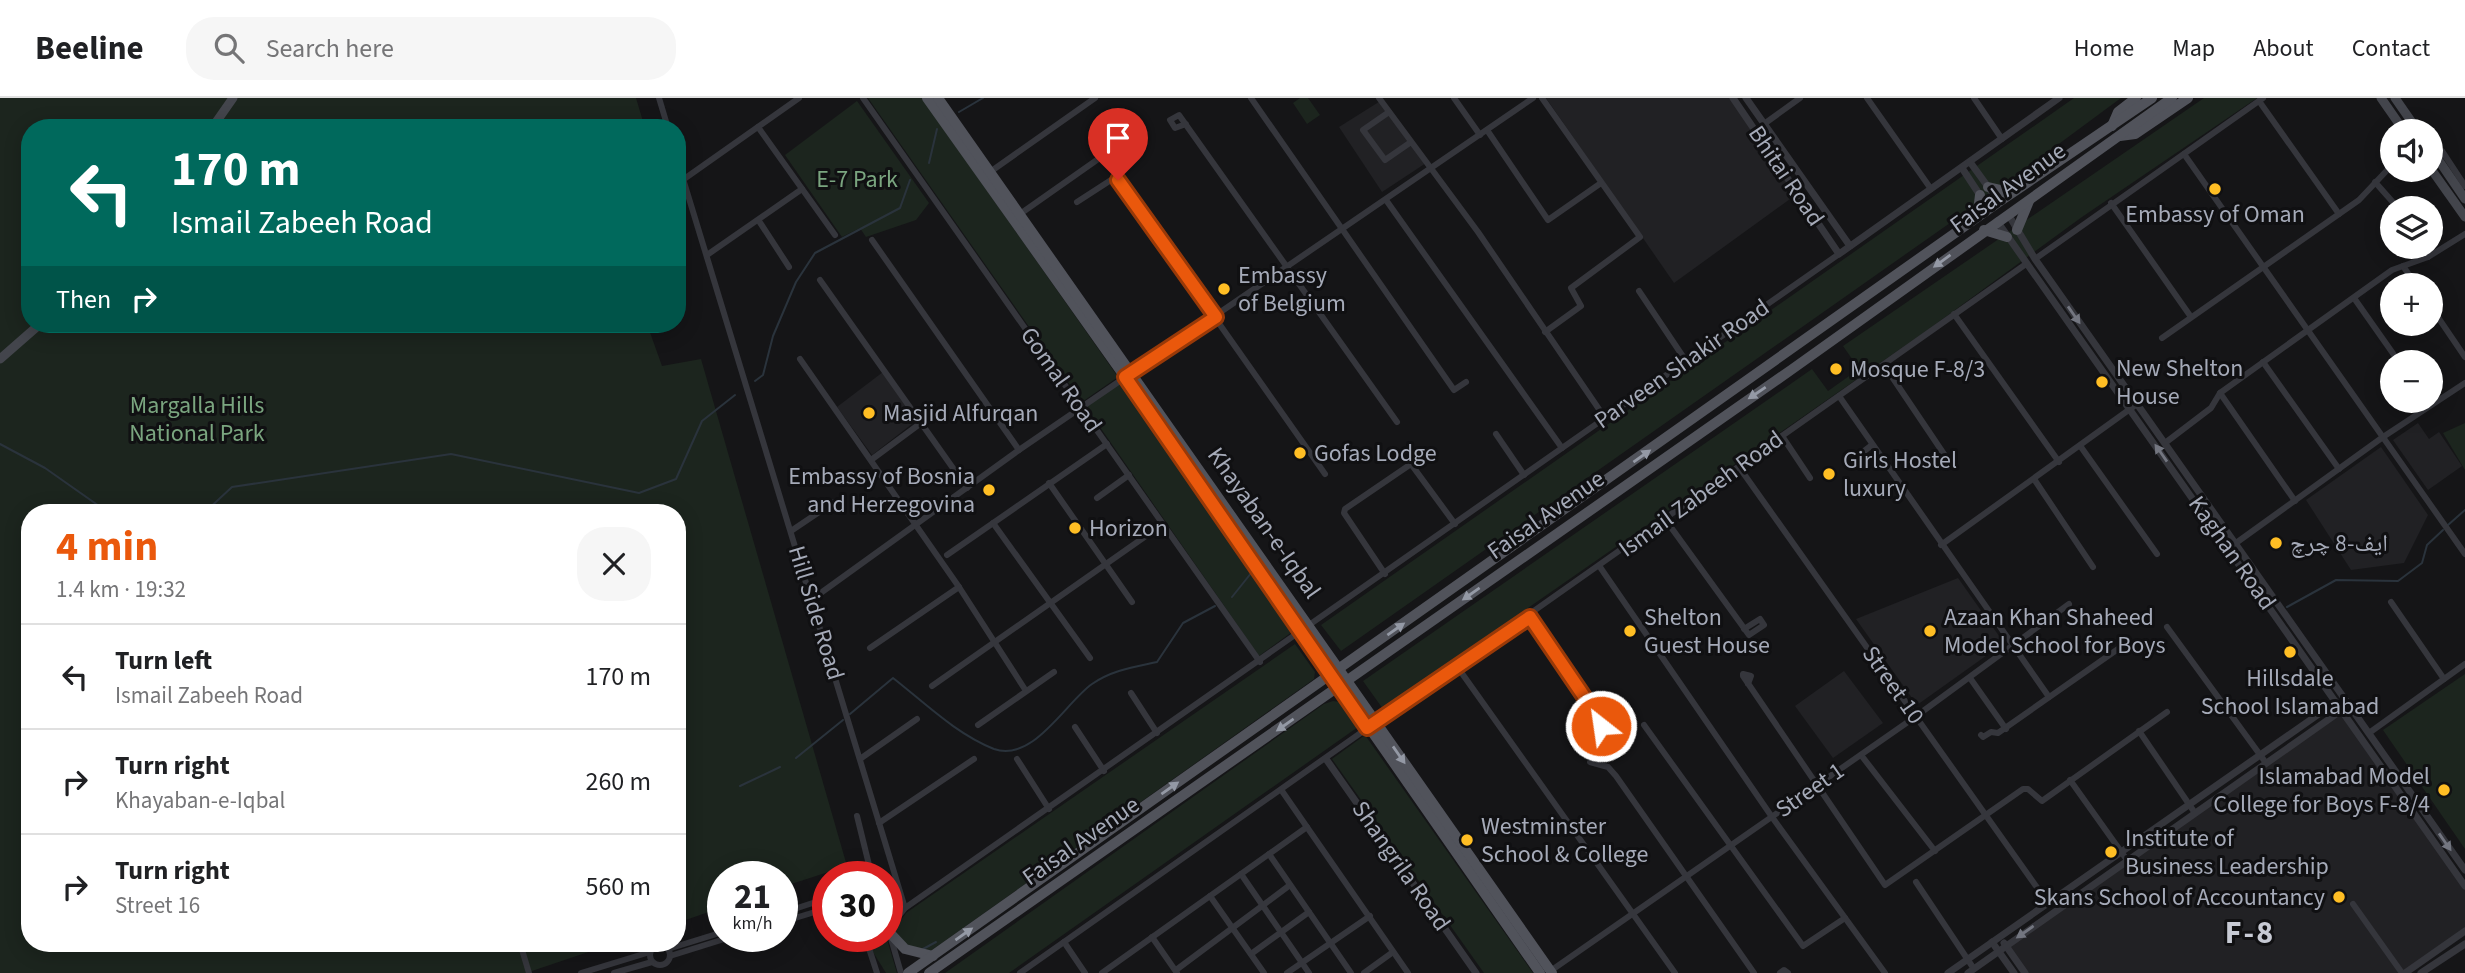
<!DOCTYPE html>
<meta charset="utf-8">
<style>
body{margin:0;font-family:"Source Sans 3","Noto Naskh Arabic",sans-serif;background:#f6f6f6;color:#202124;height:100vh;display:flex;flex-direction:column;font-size:26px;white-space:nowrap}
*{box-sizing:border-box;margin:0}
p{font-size:23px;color:#757577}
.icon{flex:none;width:38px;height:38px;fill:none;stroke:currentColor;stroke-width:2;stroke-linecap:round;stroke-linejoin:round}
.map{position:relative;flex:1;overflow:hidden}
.panel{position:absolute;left:21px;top:406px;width:665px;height:448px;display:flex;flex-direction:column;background:#fff;border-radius:28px;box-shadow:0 4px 18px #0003}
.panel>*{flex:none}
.top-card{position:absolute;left:21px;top:21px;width:665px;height:214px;border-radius:28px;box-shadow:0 4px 18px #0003;background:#00695c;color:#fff;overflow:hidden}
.tools{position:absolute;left:2380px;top:21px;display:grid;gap:14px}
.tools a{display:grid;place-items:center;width:63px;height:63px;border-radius:50%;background:#fff;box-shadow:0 4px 18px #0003;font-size:35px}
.speed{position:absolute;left:707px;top:763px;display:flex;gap:14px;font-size:35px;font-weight:700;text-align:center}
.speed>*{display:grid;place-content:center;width:91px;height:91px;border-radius:50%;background:#fff;box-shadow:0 4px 18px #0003;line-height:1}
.speed small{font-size:18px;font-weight:400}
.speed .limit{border:10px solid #d22;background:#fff;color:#111}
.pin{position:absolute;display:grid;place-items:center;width:60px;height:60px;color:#fff;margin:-72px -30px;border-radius:50% 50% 50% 0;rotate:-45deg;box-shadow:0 0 7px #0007}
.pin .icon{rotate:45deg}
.me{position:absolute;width:77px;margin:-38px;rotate:330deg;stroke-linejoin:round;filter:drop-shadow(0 0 5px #0008)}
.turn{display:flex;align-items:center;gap:24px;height:147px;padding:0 35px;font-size:32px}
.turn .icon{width:91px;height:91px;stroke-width:2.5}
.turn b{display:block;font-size:49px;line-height:60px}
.then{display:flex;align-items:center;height:66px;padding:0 35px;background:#0003;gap:14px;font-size:26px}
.round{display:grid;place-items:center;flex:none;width:74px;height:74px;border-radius:28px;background:#f6f6f6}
.head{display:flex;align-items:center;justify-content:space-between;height:119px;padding:0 35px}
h1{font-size:42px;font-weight:700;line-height:52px;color:#ea580c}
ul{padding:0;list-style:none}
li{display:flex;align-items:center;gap:21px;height:105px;padding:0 35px;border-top:2px solid #e0e0e0}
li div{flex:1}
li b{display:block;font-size:26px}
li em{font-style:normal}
header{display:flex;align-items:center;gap:42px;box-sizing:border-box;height:98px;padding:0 35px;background:#fff;border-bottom:2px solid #e0e0e0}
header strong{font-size:33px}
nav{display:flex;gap:38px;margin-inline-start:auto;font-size:24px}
.search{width:490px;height:63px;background:#f6f6f6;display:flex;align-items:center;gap:18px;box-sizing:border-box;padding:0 24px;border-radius:28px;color:#757577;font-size:26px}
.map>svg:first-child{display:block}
.built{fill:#212124}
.green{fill:#1c251e}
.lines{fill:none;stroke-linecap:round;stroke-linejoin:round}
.stream{stroke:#2a333c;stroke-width:2}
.minor{stroke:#35363c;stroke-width:6}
.tertiary{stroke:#35363c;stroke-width:7}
.secondary{stroke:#43454c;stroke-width:9}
.primary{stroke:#51535b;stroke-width:10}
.oneway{fill:#9499a5}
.oneway2{fill:#737680}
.route-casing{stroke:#983908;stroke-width:18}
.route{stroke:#ea580c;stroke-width:12}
.poi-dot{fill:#ffbe24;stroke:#101012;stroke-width:2.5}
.labels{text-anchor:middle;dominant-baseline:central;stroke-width:6;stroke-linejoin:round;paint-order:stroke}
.street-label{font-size:24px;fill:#a5aab8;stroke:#101012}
.park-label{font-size:24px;fill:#7aa57f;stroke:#101012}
.poi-label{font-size:24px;fill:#a5aab8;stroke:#101012;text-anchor:start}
.district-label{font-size:32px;font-weight:bold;letter-spacing:2px;fill:#c7cad4;stroke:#101012}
</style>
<header>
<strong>Beeline</strong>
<div class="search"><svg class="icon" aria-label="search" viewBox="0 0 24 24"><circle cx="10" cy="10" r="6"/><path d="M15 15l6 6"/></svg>Search here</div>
<nav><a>Home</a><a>Map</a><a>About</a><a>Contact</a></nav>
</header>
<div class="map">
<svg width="2465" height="875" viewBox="0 0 2465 875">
<rect width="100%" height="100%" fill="#151517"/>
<g class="built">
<polygon points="1546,0 1730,0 1797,96 1674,185"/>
<polygon points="1382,2 1426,65 1382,94 1339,29"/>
<polygon points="883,274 917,322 872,357 837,309"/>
<polygon points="2418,325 2429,341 2439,334 2462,368 2428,392 2393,342"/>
<polygon points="2381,349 2428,417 2404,465 2351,472 2306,402"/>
<polygon points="1958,480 2004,545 1917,607 1856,521"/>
<polygon points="1844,573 1883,625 1833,660 1795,608"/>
<polygon points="2342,612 2465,789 2465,833 2405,875 2025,875 2006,848"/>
</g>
<g class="green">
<polygon points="0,0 636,0 645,30 30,30 30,226 647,226 662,268 701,261 847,768 782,789 782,779 723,779 723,809 677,825 677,415 30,415 30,845 615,845 526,875 0,875"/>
<polygon points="868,0 922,0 1118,279 1082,304"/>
<polygon points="1300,0 1308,0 1320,17 1307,26 1293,5"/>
<polygon points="2074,0 2121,0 1987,99 1341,553 1321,527"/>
<polygon points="2204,0 2257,0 2082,119 1929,231 1383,611 1363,583 1812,271 1828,293 1859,271 1843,248"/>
<polygon points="857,3 929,105 916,122 866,139 860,130 842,139 785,57"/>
<polygon points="1121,284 1296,531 1259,558 1086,309"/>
<polygon points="2465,325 2465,372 2443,335"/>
<polygon points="1295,546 1315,574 1314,581 928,855 914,853 892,835 906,815"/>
<polygon points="2465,576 2465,751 2383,632"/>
<polygon points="1333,603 1340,604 1358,629 1009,875 945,875 1324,606"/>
<polygon points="1365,637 1533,875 1484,875 1332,661"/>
<polygon points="869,838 886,838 897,875 886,875 873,854"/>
</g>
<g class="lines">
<g class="stream">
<polyline points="959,14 983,0"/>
<polyline points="929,65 937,31"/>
<polyline points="755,283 763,277 773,238 796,184 815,155 900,110 910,82"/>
<polyline points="0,346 45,370 109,415"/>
<polyline points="204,415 232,389 451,356 639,395 676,381 702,323 735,297"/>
<polyline points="2448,427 2465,412"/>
<polyline points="1232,499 1252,474"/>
<polyline points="2287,509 2336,482 2398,483 2422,465 2427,447 2443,432"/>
<path d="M 850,616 L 893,580 C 925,605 956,636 994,651 C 1033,665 1066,604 1092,586 C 1112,572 1134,569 1157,564 L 1183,525 L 1215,508"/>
<polyline points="796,660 843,622"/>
<polyline points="740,688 780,669"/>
<polyline points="923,851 936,844"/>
</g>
<g class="minor">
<polyline points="659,0 668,30"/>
<polyline points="863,0 1260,564"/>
<polyline points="1251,0 1454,292 1466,284"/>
<polyline points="1379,0 1478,134 1605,320"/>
<polyline points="1454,0 1480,37"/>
<polyline points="1542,0 1640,139 1571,190 1581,208 1545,234"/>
<polyline points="1867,0 1931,91"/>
<polyline points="1974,0 2002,41"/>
<polyline points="2259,3 2339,116"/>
<polyline points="1389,14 1363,32 1385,62 1411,44"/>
<polyline points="1186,26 1175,30 1170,22 1179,17 1397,324"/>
<polyline points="1764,26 1800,0"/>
<polyline points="758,29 835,137"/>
<polyline points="1487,32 1548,122 1601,85"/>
<polyline points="2431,48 2442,53 2465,88"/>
<polyline points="2184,56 2465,456"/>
<polyline points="677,61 905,810"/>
<polyline points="990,74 1095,0"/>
<polyline points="2375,84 2398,110"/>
<polyline points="677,86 799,0"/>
<polyline points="1386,102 1562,350"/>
<polyline points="1077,104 1111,82 1118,82 1325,376"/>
<polyline points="2111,105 2191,219"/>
<polyline points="1020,116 1121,45"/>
<polyline points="759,123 789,169"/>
<polyline points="872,142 1019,352"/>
<polyline points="2423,149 2428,159"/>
<polyline points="707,157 802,91"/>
<polyline points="2035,161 2263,0"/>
<polyline points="2403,168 2416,187"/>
<polyline points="820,182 967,390"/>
<polyline points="1639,193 1686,263"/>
<polyline points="2354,200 2399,264"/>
<polyline points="2431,209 2465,259"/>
<polyline points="1954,216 2059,364"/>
<polyline points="2162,240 2359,102 2392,67"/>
<polyline points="800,261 959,489 1026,593"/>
<polyline points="2263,264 2339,371"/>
<polyline points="1884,267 1950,365"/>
<polyline points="1839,298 2049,599"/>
<polyline points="1496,336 1524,377"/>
<polyline points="1782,338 1810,380"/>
<polyline points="2165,345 2211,310 2220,295"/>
<polyline points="2081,349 2157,456"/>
<polyline points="871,362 921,325"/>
<polyline points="1846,367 1872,347"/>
<polyline points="1739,369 2048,805"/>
<polyline points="2034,381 2093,469"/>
<polyline points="1049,385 1132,504"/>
<polyline points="1097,400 1129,377"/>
<polyline points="2295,403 2220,295 2392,172 2428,159 2465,136"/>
<polyline points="1665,421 1749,537 1764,527 1760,521 1744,531"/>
<polyline points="993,425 1090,560"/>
<polyline points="791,433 834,404"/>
<polyline points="1941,447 2137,306"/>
<polyline points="2229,450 2383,339 2465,285"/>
<polyline points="947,457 1107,346"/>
<polyline points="1600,469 1772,719 1885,875"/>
<polyline points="1385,476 1344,415 1345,411 1411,366 1455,426"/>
<polyline points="811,502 1019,352 1533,0"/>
<polyline points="2391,504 2444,581"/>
<polyline points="1530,519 1601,625 1581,646"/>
<polyline points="2167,529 2266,665"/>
<polyline points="870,550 959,489"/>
<polyline points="1456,567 1675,875"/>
<polyline points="1970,580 2006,631"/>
<polyline points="1748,586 1751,578 1743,576 1743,578 1885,787 2023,691 2028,691 2042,703 2167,614"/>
<polyline points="932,588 1163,426"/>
<polyline points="1131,595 1157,635"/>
<polyline points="978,627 1054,574"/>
<polyline points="1644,627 1803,848 1845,820"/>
<polyline points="1075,629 1104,673"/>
<polyline points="2139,633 2195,715"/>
<polyline points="2369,635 2465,566"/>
<polyline points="1981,637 1983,639 1991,634 1998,635 2128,544"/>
<polyline points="1861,657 1935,753"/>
<polyline points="860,661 917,621"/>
<polyline points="1017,661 1049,711"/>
<polyline points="1590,664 1608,669 1616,678 1754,875"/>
<polyline points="2070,682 2127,762"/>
<polyline points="1282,693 1408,875"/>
<polyline points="857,718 872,779"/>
<polyline points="879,725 974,661"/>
<polyline points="1269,756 1351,875"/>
<polyline points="1241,776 1309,875"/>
<polyline points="1916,784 1974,871"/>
<polyline points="1210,798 1264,875"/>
<polyline points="2353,806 2402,875"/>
<polyline points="782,815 828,800"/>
<polyline points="782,824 828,810"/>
<polyline points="888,831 905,810 1839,156"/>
<polyline points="890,837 901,875"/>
<polyline points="865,838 877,875"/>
<polyline points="1152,839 1177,875"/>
<polyline points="1064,844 1085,875"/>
<polyline points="520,845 529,875"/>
<circle cx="660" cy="857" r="10"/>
<polyline points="668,851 723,834"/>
<polyline points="1251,856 1309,814"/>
<polyline points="670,858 734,838"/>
<polyline points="1176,872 1290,787"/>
<polyline points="1549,874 1915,619 2069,506"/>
<polyline points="581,875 650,854"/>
<polyline points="614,875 652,864"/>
<polyline points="1020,875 2026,166"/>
<polyline points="1102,875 1307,729"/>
<polyline points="1287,875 1370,818"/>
<polyline points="1364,875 1393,854"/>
<polyline points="1780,875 1784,872 1788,875"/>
</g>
<g class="tertiary">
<polyline points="1733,0 1839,156 2059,0"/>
<polyline points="1746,0 1850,148"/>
<polyline points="1970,64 1999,104"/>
<polyline points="1962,70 1989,111"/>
<polyline points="2008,116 2035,161 2465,772"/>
<polyline points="1997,123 2465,788"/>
<polyline points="1326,661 1476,875"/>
<polyline points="1992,844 2014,875"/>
<polyline points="2004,845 2025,875"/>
<polyline points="1948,875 2336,604"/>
<polyline points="1968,875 2342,612"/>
<polyline points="2405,875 2465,833"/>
<polyline points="2421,875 2465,846"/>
</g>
<g class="secondary">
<polyline points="2381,0 2404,33"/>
<polyline points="2395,0 2418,33"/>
<polyline points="212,30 233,0"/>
<polyline points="2431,51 2465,101"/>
<polyline points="2431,71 2465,119"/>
<polyline points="0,261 40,226"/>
</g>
<g class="primary">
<polyline points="927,0 1125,279 1540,875"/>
<polyline points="938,0 1552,875"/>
<polyline points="2112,28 2118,14 2136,0"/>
<polyline points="2120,38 2135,36 2188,0"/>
<polyline points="1988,89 2001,92 2018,89"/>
<polyline points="1973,121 1978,113 1980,97"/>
<polyline points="1984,132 2007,139"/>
<polyline points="2017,132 2029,103"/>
<polyline points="889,834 905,851 933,858"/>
<polyline points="908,875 1999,104 2152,0"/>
<polyline points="929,875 1791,272 2172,0"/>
</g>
</g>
<defs><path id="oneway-solid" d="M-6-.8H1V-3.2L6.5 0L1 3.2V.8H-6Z" transform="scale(1.75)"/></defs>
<g class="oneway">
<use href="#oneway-solid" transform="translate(1942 163) rotate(144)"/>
<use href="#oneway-solid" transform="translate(1757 295) rotate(146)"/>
<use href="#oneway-solid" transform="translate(1642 358) rotate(-35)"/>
<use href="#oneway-solid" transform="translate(1471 496) rotate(145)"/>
<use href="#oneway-solid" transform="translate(1396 531) rotate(-35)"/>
<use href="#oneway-solid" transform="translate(1285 627) rotate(145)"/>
<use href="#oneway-solid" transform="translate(1399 657) rotate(55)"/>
<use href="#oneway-solid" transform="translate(1170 690) rotate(-35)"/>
<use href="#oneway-solid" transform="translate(964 836) rotate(-35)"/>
</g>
<g class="oneway2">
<use href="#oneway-solid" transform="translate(2074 217) rotate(55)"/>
<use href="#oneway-solid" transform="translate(2161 355) rotate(-125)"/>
<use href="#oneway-solid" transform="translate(2445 744) rotate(55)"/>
<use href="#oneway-solid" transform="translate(2025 834) rotate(145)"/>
</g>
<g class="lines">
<g class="route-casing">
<polyline id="route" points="1118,82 1216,219 1125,279 1367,630 1530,519 1600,622 1601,628"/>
</g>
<use href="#route" class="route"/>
</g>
<g class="poi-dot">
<circle cx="2215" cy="91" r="7"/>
<circle cx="1224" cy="191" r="7"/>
<circle cx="1836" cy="271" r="7"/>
<circle cx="2102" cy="284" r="7"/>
<circle cx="869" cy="315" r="7"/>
<circle cx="1300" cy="355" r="7"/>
<circle cx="1829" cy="376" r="7"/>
<circle cx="989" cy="392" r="7"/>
<circle cx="1075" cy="430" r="7"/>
<circle cx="2276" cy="445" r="7"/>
<circle cx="1630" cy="533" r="7"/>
<circle cx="1930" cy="533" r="7"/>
<circle cx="2290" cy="554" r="7"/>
<circle cx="2444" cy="692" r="7"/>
<circle cx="1467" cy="742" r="7"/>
<circle cx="2111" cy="754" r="7"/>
<circle cx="2339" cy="799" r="7"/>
</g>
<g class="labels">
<g class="street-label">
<text transform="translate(1786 78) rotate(56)">Bhitai Road</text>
<text transform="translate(2008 90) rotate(-36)">Faisal Avenue</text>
<text transform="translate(1682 266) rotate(-35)">Parveen Shakir Road</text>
<text transform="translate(1061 282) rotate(55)">Gomal Road</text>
<text transform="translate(1701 396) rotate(-36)">Ismail Zabeeh Road</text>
<text transform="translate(1546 417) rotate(-35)">Faisal Avenue</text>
<text transform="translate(1264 425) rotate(55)">Khayaban-e-Iqbal</text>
<text transform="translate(2232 455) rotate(55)">Kaghan Road</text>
<text transform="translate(816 515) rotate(73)">Hill Side Road</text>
<text transform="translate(1893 587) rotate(55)">Street 10</text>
<text transform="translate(1810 692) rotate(-35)">Street 1</text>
<text transform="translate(1081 743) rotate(-35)">Faisal Avenue</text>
<text transform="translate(1401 768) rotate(55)">Shangrila Road</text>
</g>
<g class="park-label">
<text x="857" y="81">E-7 Park</text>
<text x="197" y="307">Margalla Hills<tspan x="197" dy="28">National Park</tspan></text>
</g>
<g class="poi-label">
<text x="2215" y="116" text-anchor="middle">Embassy of Oman</text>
<text x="1238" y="177">Embassy<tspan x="1238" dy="28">of Belgium</tspan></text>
<text x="2116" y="270">New Shelton<tspan x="2116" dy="28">House</tspan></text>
<text x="1850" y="271">Mosque F-8/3</text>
<text x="883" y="315">Masjid Alfurqan</text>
<text x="1314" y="355">Gofas Lodge</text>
<text x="1843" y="362">Girls Hostel<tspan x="1843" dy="28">luxury</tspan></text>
<text x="975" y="378" text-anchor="end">Embassy of Bosnia<tspan x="975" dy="28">and Herzegovina</tspan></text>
<text x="1089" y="430">Horizon</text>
<text x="2290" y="445">ایف-8 چرچ</text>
<text x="1644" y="519">Shelton<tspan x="1644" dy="28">Guest House</tspan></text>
<text x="1944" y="519">Azaan Khan Shaheed<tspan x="1944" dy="28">Model School for Boys</tspan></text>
<text x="2290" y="580" text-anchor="middle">Hillsdale<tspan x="2290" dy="28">School Islamabad</tspan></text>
<text x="2430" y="678" text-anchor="end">Islamabad Model<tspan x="2430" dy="28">College for Boys F-8/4</tspan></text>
<text x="1481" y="728">Westminster<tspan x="1481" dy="28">School &amp; College</tspan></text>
<text x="2125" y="740">Institute of<tspan x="2125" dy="28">Business Leadership</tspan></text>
<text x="2325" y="799" text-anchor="end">Skans School of Accountancy</text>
</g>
<g class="district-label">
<text x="2250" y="835">F-8</text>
</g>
</g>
</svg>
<div class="tools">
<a><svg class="icon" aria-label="sound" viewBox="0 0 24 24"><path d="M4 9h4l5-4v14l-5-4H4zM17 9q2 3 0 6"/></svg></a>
<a><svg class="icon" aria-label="layers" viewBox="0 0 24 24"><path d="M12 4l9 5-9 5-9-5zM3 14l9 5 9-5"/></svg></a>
<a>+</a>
<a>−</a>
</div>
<div class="speed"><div>21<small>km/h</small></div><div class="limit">30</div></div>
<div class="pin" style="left:1118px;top:82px;background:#d93025"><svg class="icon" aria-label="arrive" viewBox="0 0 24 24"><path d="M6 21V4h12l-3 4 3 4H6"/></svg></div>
<svg class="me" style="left:1601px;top:628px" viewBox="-20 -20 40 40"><circle r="17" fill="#ea580c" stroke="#fff" stroke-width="3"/><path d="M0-11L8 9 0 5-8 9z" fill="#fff"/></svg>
<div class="top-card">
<div class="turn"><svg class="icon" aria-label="left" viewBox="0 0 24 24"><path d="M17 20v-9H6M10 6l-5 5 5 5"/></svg><div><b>170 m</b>Ismail Zabeeh Road</div></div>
<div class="then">Then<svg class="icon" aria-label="right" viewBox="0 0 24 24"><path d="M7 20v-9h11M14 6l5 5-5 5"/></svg></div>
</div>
<section class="panel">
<div class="head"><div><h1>4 min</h1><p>1.4 km · 19:32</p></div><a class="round"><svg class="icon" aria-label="close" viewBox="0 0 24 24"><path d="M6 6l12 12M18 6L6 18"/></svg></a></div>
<ul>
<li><svg class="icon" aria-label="left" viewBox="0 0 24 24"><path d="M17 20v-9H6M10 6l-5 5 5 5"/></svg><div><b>Turn left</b><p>Ismail Zabeeh Road</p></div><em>170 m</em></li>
<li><svg class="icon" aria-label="right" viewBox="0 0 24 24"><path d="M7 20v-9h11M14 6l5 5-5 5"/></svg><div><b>Turn right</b><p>Khayaban-e-Iqbal</p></div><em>260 m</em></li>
<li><svg class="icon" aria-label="right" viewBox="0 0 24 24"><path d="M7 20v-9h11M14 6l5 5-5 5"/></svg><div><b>Turn right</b><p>Street 16</p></div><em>560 m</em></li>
</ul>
</section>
</div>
